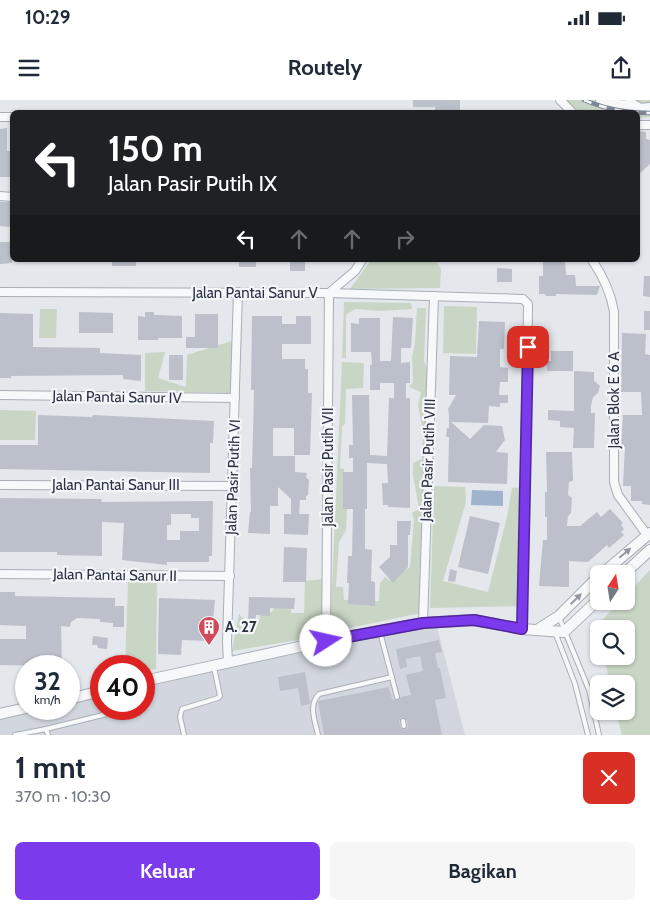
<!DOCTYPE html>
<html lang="id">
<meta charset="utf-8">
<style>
body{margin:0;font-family:Cabin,sans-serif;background:#f6f6f7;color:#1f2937;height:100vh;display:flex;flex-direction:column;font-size:19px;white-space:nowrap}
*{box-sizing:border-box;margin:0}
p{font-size:16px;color:#747a83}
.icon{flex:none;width:28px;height:28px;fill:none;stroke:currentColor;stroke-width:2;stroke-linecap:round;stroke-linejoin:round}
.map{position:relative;height:635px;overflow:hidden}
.sheet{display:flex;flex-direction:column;background:#fff;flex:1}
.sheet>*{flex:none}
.guide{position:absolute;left:10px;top:10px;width:630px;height:152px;border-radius:8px;box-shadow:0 1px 4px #0004;background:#202124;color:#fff;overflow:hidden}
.needle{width:32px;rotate:12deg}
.tools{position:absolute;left:590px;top:465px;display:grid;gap:10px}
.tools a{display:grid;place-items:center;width:45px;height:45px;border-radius:8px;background:#fff;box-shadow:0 1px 4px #0004;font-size:25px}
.speed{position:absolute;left:15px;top:555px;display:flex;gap:10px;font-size:25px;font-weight:700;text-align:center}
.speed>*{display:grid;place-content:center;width:65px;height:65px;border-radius:50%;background:#fff;box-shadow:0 1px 4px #0004;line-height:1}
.speed small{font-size:12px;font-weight:400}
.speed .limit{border:8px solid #d22;background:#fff;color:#111}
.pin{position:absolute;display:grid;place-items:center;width:42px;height:42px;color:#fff;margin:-21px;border-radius:10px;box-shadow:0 2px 8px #0006}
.me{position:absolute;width:55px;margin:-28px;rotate:80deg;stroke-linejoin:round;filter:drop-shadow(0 0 4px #0008)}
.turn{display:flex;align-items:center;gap:18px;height:105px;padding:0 15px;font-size:22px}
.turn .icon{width:65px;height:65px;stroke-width:2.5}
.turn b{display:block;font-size:35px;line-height:42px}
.lanes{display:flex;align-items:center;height:48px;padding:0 15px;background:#0003;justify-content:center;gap:25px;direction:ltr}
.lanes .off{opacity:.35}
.round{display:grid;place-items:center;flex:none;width:52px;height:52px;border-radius:8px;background:#f6f6f7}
.summary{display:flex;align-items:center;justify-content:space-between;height:85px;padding:0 15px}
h1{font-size:30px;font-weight:700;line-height:38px}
.button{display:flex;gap:10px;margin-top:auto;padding:10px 15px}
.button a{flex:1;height:58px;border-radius:8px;background:#7c3aed;color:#fff;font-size:20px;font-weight:700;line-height:58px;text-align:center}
.button a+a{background:#f6f6f7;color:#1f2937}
.status{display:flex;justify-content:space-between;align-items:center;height:35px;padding:0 25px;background:#fff;direction:ltr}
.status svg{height:14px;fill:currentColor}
header{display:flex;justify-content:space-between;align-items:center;height:65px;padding:0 15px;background:#fff;font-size:22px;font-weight:700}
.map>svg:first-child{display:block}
.built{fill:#d2d6de}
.green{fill:#c9d6c5}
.water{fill:#9fb4cc}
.building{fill:#bbc0ca;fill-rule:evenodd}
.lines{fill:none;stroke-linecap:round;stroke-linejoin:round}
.service-casing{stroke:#a9aeb7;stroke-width:6}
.minor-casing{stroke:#a9aeb7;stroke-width:10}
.tertiary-casing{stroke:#a9aeb7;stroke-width:12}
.service{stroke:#f7f8fa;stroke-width:4}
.minor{stroke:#f7f8fa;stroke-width:8}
.tertiary{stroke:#f7f8fa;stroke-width:10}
.rail-casing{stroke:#7d8696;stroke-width:4.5}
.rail{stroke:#f4f6f9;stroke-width:2.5;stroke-dasharray:8;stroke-linecap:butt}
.oneway{fill:#9196a0}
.route-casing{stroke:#51269a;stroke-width:12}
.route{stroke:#7c3aed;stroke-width:9}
.labels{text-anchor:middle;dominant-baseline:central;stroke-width:4.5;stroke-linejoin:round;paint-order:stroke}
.street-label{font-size:15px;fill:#2b3445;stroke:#f4f6f9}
.poi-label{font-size:15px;font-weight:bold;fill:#2b3445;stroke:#f4f6f9;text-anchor:start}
</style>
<div class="status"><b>10:29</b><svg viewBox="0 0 49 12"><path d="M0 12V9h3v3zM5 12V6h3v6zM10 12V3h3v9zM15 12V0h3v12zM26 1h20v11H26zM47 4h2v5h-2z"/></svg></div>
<header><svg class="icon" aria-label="menu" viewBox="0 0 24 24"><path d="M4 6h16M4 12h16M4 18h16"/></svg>Routely<svg class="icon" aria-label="share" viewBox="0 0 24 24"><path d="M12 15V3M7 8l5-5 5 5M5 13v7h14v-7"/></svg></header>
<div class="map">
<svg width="650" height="635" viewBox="0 0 650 635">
<rect width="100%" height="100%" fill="#e4e7ec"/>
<polygon class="built" points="436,523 465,635 0,635 0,614 26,609 69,609 69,599 101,591 101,609 144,609 144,581"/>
<g class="green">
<polygon points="564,0 650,0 650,17 638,18 638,12 579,12"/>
<polygon points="371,160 436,160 441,169 440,188 350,189"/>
<polygon points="344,202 411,203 412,209 379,211 355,209 346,215 346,258 342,258"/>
<polygon points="444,206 477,207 476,254 443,253"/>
<polygon points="417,208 426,208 424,261 427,269 421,513 330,532 342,262 364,263 363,288 346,289 345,324 342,327 340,368 344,369 344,402 347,409 346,430 339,442 336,487 343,487 344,500 379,501 380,483 385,477 390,481 410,467 414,420 412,413 419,409 413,375 413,363 422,359 423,332 418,305 421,292 409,287 413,282 412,257 415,243"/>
<polygon points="40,209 57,209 56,238 39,238"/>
<polygon points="232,241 230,293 145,291 145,253 165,252 158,278 186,287 187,255"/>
<polygon points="0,310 36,311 35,340 0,340"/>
<polygon points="434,386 465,387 466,402 443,481 488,492 507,417 512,388 523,387 527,506 430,508"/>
<polygon points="650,470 650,635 622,635 616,611 626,611 626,584 610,584 604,556 626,556 626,529 599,529 599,534 597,526 620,501 626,501 626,495"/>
<polygon points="324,479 323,536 232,551 239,514 251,527 259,521 261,512 272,512 276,505 291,505 291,513 304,513 305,481"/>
<polygon points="128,482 157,482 156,569 144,570 144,566 125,566"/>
</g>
<polygon class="water" points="472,390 503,391 503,406 471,405"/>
<g class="building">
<polygon points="413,0 460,0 460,10 435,10 435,7 413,7"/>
<polygon points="7,28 7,51 12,51 12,77 0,77 0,29"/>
<polygon points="638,31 646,32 646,39 650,40 650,64 638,75"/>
<polygon points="0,102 12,102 12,127 0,126"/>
<polygon points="0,142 12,142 12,163 0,164"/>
<rect x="112" y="160" width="24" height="6"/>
<rect x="239" y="160" width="17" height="7"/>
<rect x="290" y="160" width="15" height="11"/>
<polygon points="543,160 565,160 566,175 575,175 576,186 600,186 597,195 556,194 556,196 546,196 545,194 539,194 539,176 543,176"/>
<polygon points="497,168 512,169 512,182 497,182"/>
<polygon points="644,176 650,176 650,197 643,196"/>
<rect x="644" y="211" width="6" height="19"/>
<polygon points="79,212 113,213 113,233 79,233"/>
<polygon points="145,212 154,212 154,215 182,216 182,238 158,238 158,240 138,240 138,216 145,217"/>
<polygon points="0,213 33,214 33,247 100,248 100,253 141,255 141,281 123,279 123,275 11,276 11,278 0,278"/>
<polygon points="195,214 218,214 218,248 186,248 186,237 195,237"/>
<polygon points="252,216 282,216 282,224 296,224 296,216 311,216 311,244 282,244 282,259 305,259 305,269 308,269 308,293 312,293 310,355 294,355 294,328 273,328 273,356 295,356 295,372 307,373 306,377 309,380 308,395 306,396 306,400 300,400 299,414 309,414 308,435 284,434 284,414 291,414 291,399 278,387 278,406 270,406 270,434 248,433 250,412 251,412 250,368 252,368 253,333 254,290 251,290"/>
<polygon points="393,217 413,218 411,248 401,248 401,263 410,262 410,283 406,283 406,298 410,298 410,408 388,407 388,405 383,405 382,383 388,383 387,364 367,363 367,409 365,409 365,449 372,450 371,481 375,482 375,506 348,504 349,483 347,483 348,456 352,456 353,409 343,409 343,372 353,372 353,358 349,358 349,345 353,345 352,295 369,295 370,355 387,356 389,298 394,298 394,283 380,283 380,290 370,290 370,265 372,265 371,252 351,252 351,223 359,224 359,218 380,218 380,261 391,261"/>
<polygon points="479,221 505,222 504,249 500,249 500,267 508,268 508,282 500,282 499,295 508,295 508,303 500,303 500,307 489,306 488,323 451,322 470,339 484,325 502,326 505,340 496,352 508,353 507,384 448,382 449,337 446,337 447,328 449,328 449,314 448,309 456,295 449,295 450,256 477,257"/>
<polygon points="622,233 646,234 645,254 650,255 650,405 642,404 642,401 631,401 631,386 623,386 625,347 621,347 623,315 642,315 641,292 621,292"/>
<polygon points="551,251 573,251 573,271 547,271 547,261 551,261"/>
<rect x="169" y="255" width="14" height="25"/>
<polygon points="574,271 594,272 594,281 600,286 598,293 593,297 591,306 591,313 595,313 594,348 573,348 574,328 560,327 560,321 548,320 548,310 574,311"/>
<polygon points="38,315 92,317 93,315 214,321 213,343 210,343 210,373 0,369 0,345 38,345"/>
<polygon points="546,352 572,352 573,381 569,382 568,395 572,398 571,413 568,416 567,426 580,426 597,412 601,417 610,409 623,423 621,425 624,429 621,432 624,435 609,448 607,445 588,462 569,461 569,487 539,486 543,440 547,440 547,417 545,417 545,392 547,392"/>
<path d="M 0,398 L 102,399 L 101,402 L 213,401 L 212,456 L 209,456 L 209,462 L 167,462 L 167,465 L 122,460 L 124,423 L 102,422 L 102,456 L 57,455 L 57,452 L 0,452 ZM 171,414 L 191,414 L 191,418 L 199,418 L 199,431 L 180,431 L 180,440 L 167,440 L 167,425 L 171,425 Z"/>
<polygon points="470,416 500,423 488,474 458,467"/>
<polygon points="397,421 411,421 410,435 408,435 408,467 393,483 379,467 390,457 390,445 397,445"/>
<polygon points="284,447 307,448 306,482 283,482"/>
<polygon points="450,469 457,471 455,482 448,481"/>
<polygon points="0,492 15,492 15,496 115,498 115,506 124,506 124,527 113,527 113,523 100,522 100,519 77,518 71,522 70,527 61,526 62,566 0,565 0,539 26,539 26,526 0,525"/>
<polygon points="249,497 295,498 294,509 270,508 270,516 256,515 255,526 250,528 248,524"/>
<polygon points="159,498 215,500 212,531 204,533 209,541 182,540 181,555 158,554"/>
<polygon points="93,536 108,538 107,549 98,548 97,545 92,545"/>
<path d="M 439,540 L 442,552 L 435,553 L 438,568 L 440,568 L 446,598 L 435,600 L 442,635 L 324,635 L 318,601 L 389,587 L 392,599 L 396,600 L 399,600 L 401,597 L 411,595 L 406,575 L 423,571 L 420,556 L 406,559 L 407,567 L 400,569 L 396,549 ZM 402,617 L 407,620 L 408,627 L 405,630 L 400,627 L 399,620 Z"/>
<polygon points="305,572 310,602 310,604 301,606 298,588 280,591 278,577"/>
</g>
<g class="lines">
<g class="service-casing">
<g id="service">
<polyline points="559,517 589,590 599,635"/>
<polyline points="380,532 397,597"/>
<polyline points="555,532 575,584 588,635"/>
<polyline points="403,621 404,626"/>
<polyline points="46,629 107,614"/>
<polyline points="15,635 46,629 48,635"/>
<polyline points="184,635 180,617 182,609 218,598 220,596 214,567"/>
<path d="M 318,635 C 315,621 308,605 319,594 L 392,577"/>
</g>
</g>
<g class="minor-casing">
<g id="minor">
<polyline points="560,0 572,12"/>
<polyline points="0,17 12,17"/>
<polyline points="638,25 650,25"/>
<polyline points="0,96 12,97"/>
<path d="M 592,160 C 603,176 611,193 614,212 L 614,382 L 618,395 L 647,435"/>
<polyline points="0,192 329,193 523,199 528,204 528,209 522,529"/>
<polyline points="0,295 235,298"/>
<polyline points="0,385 232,386"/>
<polyline points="0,474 230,476"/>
<polyline points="423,523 434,196"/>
<polyline points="326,541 329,193 355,171 362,160"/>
<polyline points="228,562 227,542 238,192"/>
</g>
</g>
<g class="tertiary-casing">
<g id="tertiary">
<polyline points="601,0 619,5 634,6"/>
<polyline points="630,3 640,9 650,8"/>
<polyline points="602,474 650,433"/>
<polyline points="624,474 650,450"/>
<polyline points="537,530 559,516 599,476"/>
<polyline points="144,581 326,541 423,523 474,520 522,529 564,532 599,499"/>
<polyline points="69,599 101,591"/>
<polyline points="0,614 26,608"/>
</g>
</g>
<use href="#service" class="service"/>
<use href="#minor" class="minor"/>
<use href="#tertiary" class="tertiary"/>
<g class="rail-casing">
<path id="rail" d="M 584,0 C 605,9 628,13 650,13"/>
</g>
<use href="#rail" class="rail"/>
</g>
<defs><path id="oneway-solid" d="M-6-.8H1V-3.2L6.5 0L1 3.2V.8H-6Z" transform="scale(1.25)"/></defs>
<g class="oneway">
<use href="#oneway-solid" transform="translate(625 453) rotate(-40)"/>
<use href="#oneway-solid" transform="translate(576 499) rotate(-45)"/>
</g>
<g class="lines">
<g class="route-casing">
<polyline id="route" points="326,541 423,523 474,520 522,529 528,247"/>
</g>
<use href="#route" class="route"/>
</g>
<defs>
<g id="building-pin" transform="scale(1.125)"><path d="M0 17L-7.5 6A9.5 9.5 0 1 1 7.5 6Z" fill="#d1495b" stroke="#f4f6f9"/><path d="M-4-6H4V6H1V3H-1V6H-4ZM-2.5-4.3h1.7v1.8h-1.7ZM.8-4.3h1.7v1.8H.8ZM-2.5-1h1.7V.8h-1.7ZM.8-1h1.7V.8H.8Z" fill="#fff"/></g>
</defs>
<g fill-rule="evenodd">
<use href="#building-pin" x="209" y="527"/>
</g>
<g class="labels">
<g class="street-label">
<text x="255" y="193">Jalan Pantai Sanur V</text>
<text transform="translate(117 297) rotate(1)">Jalan Pantai Sanur IV</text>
<text transform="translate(614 300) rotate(-90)">Jalan Blok E 6 A</text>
<text transform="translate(428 360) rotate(-88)">Jalan Pasir Putih VIII</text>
<text transform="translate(328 367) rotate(-90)">Jalan Pasir Putih VII</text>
<text transform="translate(233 377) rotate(-88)">Jalan Pasir Putih VI</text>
<text x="116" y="385">Jalan Pantai Sanur III</text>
<text transform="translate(115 475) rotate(1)">Jalan Pantai Sanur II</text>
</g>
<g class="poi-label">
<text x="225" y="527">A. 27</text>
</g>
</g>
</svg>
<div class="tools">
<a><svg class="needle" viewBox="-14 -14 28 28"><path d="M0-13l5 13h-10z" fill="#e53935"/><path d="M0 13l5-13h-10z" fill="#747a83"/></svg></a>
<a><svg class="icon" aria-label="search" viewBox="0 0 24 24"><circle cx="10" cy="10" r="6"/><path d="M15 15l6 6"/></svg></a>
<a><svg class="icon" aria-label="layers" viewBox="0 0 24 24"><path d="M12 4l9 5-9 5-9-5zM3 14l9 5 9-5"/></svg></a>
</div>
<div class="speed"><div>32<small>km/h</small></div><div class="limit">40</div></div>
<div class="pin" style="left:528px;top:247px;background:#d93025"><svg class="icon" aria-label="arrive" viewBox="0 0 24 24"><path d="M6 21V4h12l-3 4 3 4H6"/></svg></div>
<svg class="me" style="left:326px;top:541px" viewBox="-20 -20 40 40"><circle r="19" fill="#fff"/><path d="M0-13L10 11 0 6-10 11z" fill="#7c3aed"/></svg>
<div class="guide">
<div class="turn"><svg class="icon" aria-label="left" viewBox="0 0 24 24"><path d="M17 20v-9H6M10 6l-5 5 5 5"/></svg><div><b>150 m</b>Jalan Pasir Putih IX</div></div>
<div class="lanes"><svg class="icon" aria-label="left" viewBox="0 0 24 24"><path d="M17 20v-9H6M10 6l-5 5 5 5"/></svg><svg class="icon off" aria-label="ahead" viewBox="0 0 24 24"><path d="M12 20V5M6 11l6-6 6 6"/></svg><svg class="icon off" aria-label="ahead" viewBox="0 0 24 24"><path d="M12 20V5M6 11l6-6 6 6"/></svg><svg class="icon off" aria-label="right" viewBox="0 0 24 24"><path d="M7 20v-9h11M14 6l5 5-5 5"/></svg></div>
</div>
</div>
<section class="sheet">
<div class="summary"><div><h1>1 mnt</h1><p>370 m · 10:30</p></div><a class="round" style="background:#d93025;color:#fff"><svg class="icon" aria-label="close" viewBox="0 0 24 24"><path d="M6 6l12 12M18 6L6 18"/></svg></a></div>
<div class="button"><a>Keluar</a><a>Bagikan</a></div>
</section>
